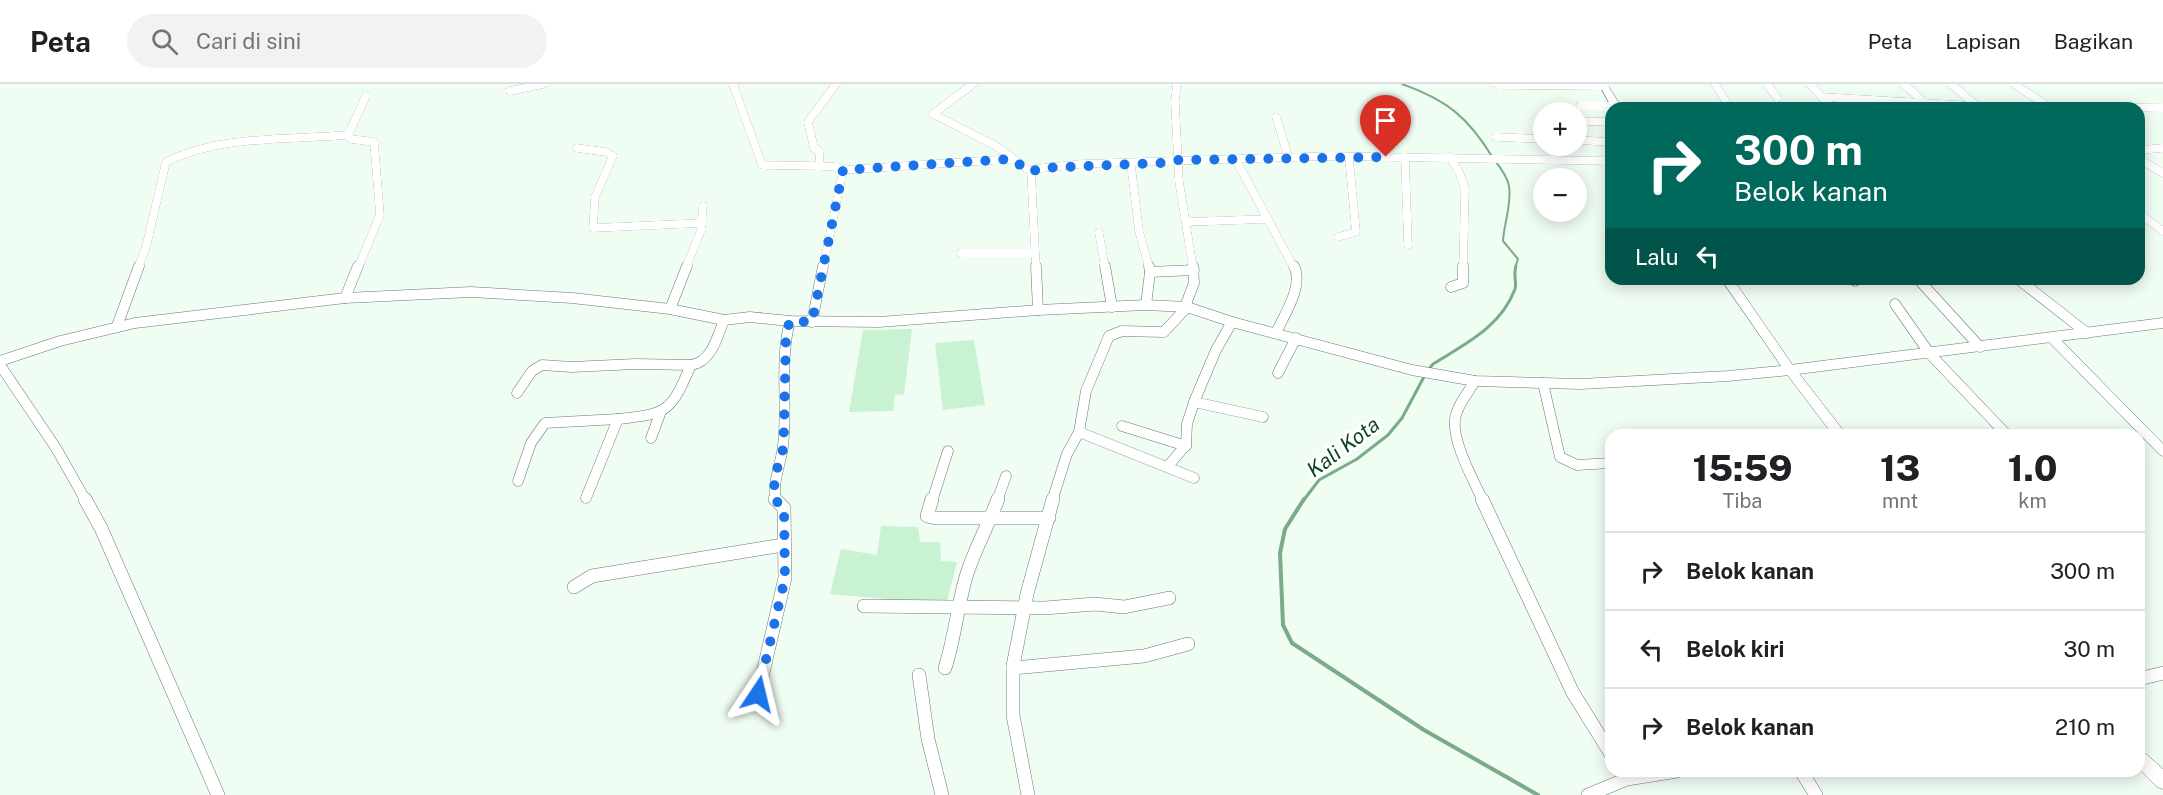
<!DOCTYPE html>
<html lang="id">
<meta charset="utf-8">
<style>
body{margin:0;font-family:"Public Sans",sans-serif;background:#f2f2f2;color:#202124;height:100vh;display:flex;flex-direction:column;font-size:22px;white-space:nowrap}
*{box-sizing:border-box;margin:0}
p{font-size:20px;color:#757577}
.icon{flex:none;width:33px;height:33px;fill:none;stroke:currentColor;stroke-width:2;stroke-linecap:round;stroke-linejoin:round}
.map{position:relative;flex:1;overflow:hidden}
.panel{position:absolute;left:1605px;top:345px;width:540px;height:348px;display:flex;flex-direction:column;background:#fff;border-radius:18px;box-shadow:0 3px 15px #0003}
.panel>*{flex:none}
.top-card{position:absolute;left:1605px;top:18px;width:540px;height:183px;border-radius:18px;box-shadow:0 3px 15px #0003;background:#00695c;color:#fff;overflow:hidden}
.fabs{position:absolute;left:1533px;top:18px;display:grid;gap:12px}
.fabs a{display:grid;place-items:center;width:54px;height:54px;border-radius:50%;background:#fff;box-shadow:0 3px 15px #0003;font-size:30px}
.pin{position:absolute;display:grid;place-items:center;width:51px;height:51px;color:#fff;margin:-62px -26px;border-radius:50% 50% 50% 0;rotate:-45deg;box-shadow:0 0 6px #0007}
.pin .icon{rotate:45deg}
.me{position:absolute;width:66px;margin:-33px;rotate:10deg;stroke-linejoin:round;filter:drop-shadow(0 0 4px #0008)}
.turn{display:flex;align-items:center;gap:21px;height:126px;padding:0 30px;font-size:27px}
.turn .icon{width:78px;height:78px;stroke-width:2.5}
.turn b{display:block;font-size:42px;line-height:51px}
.then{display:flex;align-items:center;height:57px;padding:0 30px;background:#0003;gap:12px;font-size:22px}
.eta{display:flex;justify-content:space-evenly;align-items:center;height:102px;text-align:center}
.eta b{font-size:36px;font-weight:800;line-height:42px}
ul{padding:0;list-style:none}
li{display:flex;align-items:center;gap:18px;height:78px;padding:0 30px;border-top:2px solid #e0e0e0}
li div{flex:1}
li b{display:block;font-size:22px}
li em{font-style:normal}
header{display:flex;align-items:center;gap:36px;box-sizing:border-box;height:84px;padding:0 30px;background:#fff;border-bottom:2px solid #e0e0e0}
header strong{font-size:28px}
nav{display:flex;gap:33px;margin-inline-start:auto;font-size:21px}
.search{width:420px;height:54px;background:#f2f2f2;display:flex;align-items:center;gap:15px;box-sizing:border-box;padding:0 21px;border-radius:33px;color:#757577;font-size:22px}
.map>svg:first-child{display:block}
.green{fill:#c9f2d3}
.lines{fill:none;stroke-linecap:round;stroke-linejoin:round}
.stream-far2{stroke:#7bab88;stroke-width:2}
.stream-far1{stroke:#7bab88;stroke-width:3}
.stream{stroke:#7bab88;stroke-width:4}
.minor-far2-casing{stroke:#6d7970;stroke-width:8}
.minor-far1-casing{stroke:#6d7970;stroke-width:11}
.minor-casing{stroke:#6d7970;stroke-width:14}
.tertiary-casing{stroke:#6d7970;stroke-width:1}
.minor-far2{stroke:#fff;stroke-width:8}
.minor-far1{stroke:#fff;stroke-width:10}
.minor{stroke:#fff;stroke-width:13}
.tertiary{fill:#fff;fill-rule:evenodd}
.route{stroke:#1a73e8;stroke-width:10;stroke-dasharray:0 18}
.labels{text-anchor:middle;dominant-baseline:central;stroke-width:6;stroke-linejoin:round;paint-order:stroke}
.water-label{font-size:21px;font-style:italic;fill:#114927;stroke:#fff}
</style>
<header>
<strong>Peta</strong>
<div class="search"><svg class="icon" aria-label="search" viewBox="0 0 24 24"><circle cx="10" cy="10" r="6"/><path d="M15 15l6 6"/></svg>Cari di sini</div>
<nav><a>Peta</a><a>Lapisan</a><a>Bagikan</a></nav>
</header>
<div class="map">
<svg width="2163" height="711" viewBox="0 0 2163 711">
<rect width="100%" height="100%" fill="#f0fdf3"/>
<g class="green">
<polygon points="912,245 904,310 895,311 893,327 849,328 863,246"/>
<polygon points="974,256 985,321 943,326 935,259"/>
<polygon points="881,442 918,443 920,458 940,458 941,477 957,478 946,521 887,523 887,515 830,510 841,465 877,471"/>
</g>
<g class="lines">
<path class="stream-far2" d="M 1402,0 C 1447,16 1468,33 1493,74 C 1499,82 1507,91 1509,102 C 1512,120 1504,139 1503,157 L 1518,175 L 1515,184"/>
<g class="stream-far1">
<path d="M 1429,285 L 1433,280 C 1465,260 1501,243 1515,205 C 1517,198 1513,191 1516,182"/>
<polyline points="1303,417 1319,396 1357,375 1388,351 1402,334 1425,291"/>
</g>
<polyline class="stream" points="1304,415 1285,445 1280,469 1283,541 1292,559 1424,646 1538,711"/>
<g class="minor-far2-casing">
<g id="minor-far2">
<polyline points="733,0 762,81 820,82"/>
<polyline points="973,0 933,30 996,62 1031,88"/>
<polyline points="1177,0 1175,18 1179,97 1193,184"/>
<polyline points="1715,0 1730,24"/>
<polyline points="1767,0 1777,14"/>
<polyline points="1810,0 1832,24"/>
<polyline points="1904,0 1926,20"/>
<polyline points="1951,0 1978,23"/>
<polyline points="2014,0 2046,21"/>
<polyline points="1498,1 1605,2"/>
<polyline points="510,7 543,0"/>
<polyline points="1822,13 1976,22 2163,24"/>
<polyline points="1580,22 1616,22"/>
<polyline points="1276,33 1289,75"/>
<polyline points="1576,37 1611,38"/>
<polyline points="1496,53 1544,55"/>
<polyline points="1576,56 1611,58"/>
<polyline points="577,64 606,68 613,72 595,113 593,144 702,139"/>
<polyline points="2139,66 2163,64"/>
<polyline points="1405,73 1408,161"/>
<polyline points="1450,73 1460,90 1465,105 1463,184"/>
<polyline points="2139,75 2163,89"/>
<polyline points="1236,76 1294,184"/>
<polyline points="1131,81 1139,147 1149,184"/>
<polyline points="843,86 1011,75"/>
<polyline points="2139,129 2163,147"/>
<polyline points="1186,138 1267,135"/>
<polyline points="1099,149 1105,184"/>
<polyline points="1338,153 1356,148 1349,74"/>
<polyline points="961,169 1035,169"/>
<path d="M 138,184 L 146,163 L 166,78 C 220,51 289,56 348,51"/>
<polyline points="358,184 380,131 374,58 351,55 348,51 366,12"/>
<polyline points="686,184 701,146 703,122"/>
<polyline points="823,184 843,86 837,83 820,82 819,67 814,64 808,38 836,0"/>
<polyline points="1036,184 1031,88 1034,85 1080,80 1330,72 1611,77"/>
</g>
</g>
<g class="minor-far1-casing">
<g id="minor-far1">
<polyline points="1036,182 1038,226"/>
<polyline points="1105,182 1112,223"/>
<polyline points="1150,188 1194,186"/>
<polyline points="1853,195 1855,197"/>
<polyline points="1918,195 1980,263"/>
<polyline points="2018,195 2087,249"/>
<polyline points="1451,203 1463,199 1463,182"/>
<polyline points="345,214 358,182"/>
<polyline points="1895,220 1930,270 2007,351"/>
<polyline points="1146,221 1150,188 1149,182"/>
<polyline points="670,225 687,182"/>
<polyline points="812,238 823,182"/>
<polyline points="117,242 139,182"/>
<path d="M 1276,249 C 1284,231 1304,202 1294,182"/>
<polyline points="2052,254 2163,367"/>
<polyline points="0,277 60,257 135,239 345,214 471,208 572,214 670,225 724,236 750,233 790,237 879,238 1038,226 1146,221 1187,223 1232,238 1412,286 1475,297 1581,300 1728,292 1790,286 2163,239"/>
<polyline points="0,281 56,364 86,417"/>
<polyline points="1278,289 1296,254"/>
<path d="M 1475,297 C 1468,309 1457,321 1455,335 C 1452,358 1473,395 1483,417"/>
<polyline points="1543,299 1560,373 1577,381 1611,379"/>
<polyline points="517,309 532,287 542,281 572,283 635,280 691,281"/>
<polyline points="1194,318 1263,333"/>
<path d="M 618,335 C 669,330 671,327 691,281 C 712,278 717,253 724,236"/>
<polyline points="1122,342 1186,362"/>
<polyline points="1079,348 1194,394"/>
<polyline points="651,354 660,330"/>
<polyline points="1168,382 1186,361 1187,340 1194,318 1216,266 1232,238"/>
<polyline points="518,397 531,359 545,339 618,335 586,414"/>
<path d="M 776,417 C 772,398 781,380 783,362 C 788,320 779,279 790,237"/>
<polyline points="932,417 948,367"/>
<polyline points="997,417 1006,392"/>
<polyline points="1052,417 1067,370 1079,348 1086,307 1109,252 1122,247 1164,248 1187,223 1186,220 1194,199 1193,182"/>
</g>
</g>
<g class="minor-casing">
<g id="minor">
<polyline points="85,415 101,444 218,711"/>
<polyline points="932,415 927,432 936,434 1049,434"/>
<polyline points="1482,415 1573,609 1611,670"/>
<polyline points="574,503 592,492 783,461"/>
<polyline points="864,522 1045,524 1095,520 1124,523 1169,514"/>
<path d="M 945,584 C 955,553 957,524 966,493 C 974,466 988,442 998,415"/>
<polyline points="1013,584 1144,572 1188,560"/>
<polyline points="919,591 928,655 942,711"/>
<polyline points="2139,595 2163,589"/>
<polyline points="758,610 785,494 784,424 775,415"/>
<polyline points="1801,687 1816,711"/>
<polyline points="1028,711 1013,631 1013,582 1027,510 1053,415"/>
<polyline points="1588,711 1627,695 1677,687"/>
</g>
</g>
<g class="tertiary-casing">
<g id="tertiary">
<polygon points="1599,0 1607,0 1622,24 1612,24"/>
<polygon points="1721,195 1733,195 1794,283 1847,351 1833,351 1786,289"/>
<polygon points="2139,666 2145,669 2163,685 2163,705 2157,703 2139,685"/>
</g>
</g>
<use href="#minor-far2" class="minor-far2"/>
<use href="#minor-far1" class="minor-far1"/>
<use href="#minor" class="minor"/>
<use href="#tertiary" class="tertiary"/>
</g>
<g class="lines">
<polyline class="route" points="758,610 785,494 784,424 775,416 774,395 783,365 784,345 786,249 790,237 812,238 843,86 1011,75 1031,88 1041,84 1161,79 1179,76 1386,73"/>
</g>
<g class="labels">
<g class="water-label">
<text transform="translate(1343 363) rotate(-37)">Kali Kota</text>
</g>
</g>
</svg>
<div class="fabs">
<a>+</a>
<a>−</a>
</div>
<div class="pin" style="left:1386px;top:73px;background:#d93025"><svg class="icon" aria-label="arrive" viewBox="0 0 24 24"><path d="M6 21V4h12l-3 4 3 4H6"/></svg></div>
<svg class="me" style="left:758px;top:610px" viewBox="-20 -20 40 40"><path d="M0-17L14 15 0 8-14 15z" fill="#1a73e8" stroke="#fff" stroke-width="4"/></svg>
<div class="top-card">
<div class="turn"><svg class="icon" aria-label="right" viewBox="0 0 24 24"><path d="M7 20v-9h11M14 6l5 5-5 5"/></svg><div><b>300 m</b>Belok kanan</div></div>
<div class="then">Lalu<svg class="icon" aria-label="left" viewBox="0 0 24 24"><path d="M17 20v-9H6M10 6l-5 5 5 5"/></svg></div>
</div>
<section class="panel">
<div class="eta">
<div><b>15:59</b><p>Tiba</p></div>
<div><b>13</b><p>mnt</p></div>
<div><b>1.0</b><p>km</p></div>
</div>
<ul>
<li><svg class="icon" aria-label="right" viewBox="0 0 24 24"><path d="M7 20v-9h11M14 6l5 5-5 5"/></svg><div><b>Belok kanan</b></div><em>300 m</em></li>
<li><svg class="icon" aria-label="left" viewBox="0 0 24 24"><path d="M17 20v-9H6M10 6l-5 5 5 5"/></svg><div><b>Belok kiri</b></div><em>30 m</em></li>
<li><svg class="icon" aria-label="right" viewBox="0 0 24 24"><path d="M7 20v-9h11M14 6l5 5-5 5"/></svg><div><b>Belok kanan</b></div><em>210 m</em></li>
</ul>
</section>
</div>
